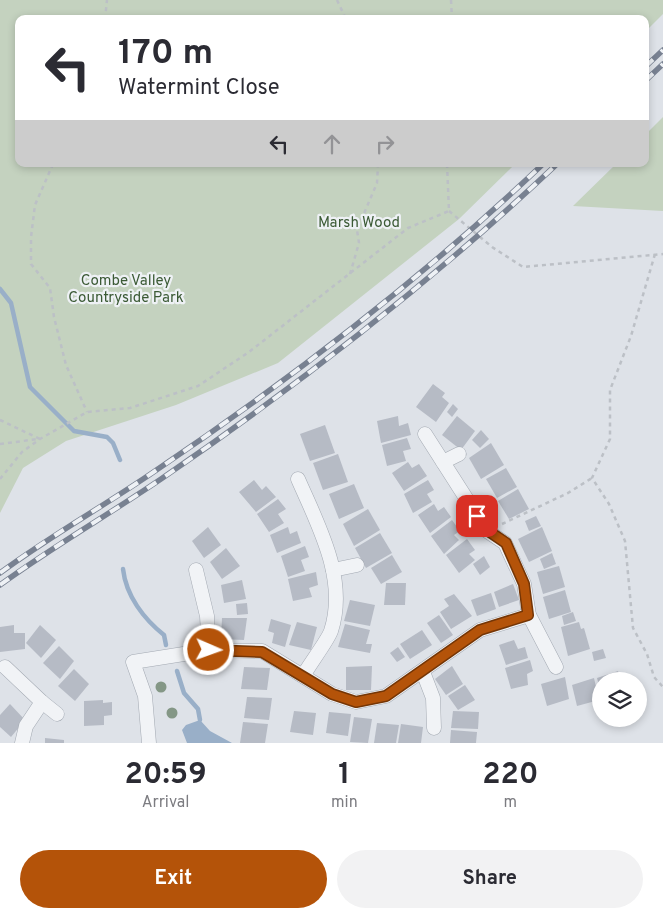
<!DOCTYPE html>
<style>
body{margin:0;font-family:Overpass,sans-serif;background:#f2f2f3;color:#2b2b33;height:100vh;display:flex;flex-direction:column;font-size:19px;white-space:nowrap}
*{box-sizing:border-box;margin:0}
p{font-size:16px;color:#7c7c81}
.icon{flex:none;width:28px;height:28px;fill:none;stroke:currentColor;stroke-width:2;stroke-linecap:round;stroke-linejoin:round}
.map{position:relative;height:743px;overflow:hidden}
.sheet{display:flex;flex-direction:column;background:#fff;flex:1}
.sheet>*{flex:none}
.banner{position:absolute;left:15px;top:15px;width:634px;height:152px;border-radius:10px;box-shadow:0 2px 8px #0003;background:#fff;color:#2b2b33;overflow:hidden}
.tools{position:absolute;left:592px;top:672px;display:grid;gap:10px}
.tools a{display:grid;place-items:center;width:55px;height:55px;border-radius:50%;background:#fff;box-shadow:0 2px 8px #0003;font-size:25px}
.pin{position:absolute;display:grid;place-items:center;width:42px;height:42px;color:#fff;margin:-21px;border-radius:10px;box-shadow:0 2px 8px #0006}
.me{position:absolute;width:55px;margin:-28px;rotate:92deg;stroke-linejoin:round;filter:drop-shadow(0 0 4px #0008)}
.turn{display:flex;align-items:center;gap:18px;height:105px;padding:0 20px;font-size:22px}
.turn .icon{width:65px;height:65px;stroke-width:2.5}
.turn b{display:block;font-size:35px;line-height:42px}
.lanes{display:flex;align-items:center;height:48px;padding:0 20px;background:#0003;justify-content:center;gap:25px;direction:ltr}
.lanes .off{opacity:.35}
.eta{display:flex;justify-content:space-evenly;align-items:center;height:85px;text-align:center}
.eta b{font-size:30px;font-weight:700;line-height:35px}
.action{display:flex;gap:10px;margin-top:auto;padding:10px 20px}
.action a{flex:1;height:58px;border-radius:30px;background:#b45309;color:#fff;font-size:20px;font-weight:700;line-height:58px;text-align:center}
.action a+a{background:#f2f2f3;color:#2b2b33}
.map>svg:first-child{display:block}
.green{fill:#c4d2bf}
.water{fill:#99afc8}
.lines{fill:none;stroke-linecap:round;stroke-linejoin:round}
.stream{stroke:#99afc8;stroke-width:4.5}
.building{fill:#b6bbc5}
.minor-casing{stroke:#a3a9b2;stroke-width:15}
.path{stroke:#bcc0c6;stroke-width:2.5;stroke-dasharray:4 4;stroke-linecap:butt}
.minor{stroke:#f1f3f6;stroke-width:14}
.rail-casing{stroke:#788191;stroke-width:5.5}
.rail{stroke:#eef1f5;stroke-width:4;stroke-dasharray:11;stroke-linecap:butt}
.tree{fill:#849786}
.route-casing{stroke:#753606;stroke-width:12}
.route{stroke:#b45309;stroke-width:9}
.labels{text-anchor:middle;dominant-baseline:central;stroke-width:4.5;stroke-linejoin:round;paint-order:stroke}
.park-label{font-size:15px;fill:#3b5a35;stroke:#eef1f5}
</style>
<div class="map">
<svg width="663" height="743" viewBox="0 0 663 743">
<rect width="100%" height="100%" fill="#dee2e8"/>
<g class="green">
<polygon points="0,0 663,0 663,14 645,32 645,19 19,19 19,164 515,164 459,219 278,363 176,405 66,441 23,468 0,513"/>
<polygon points="663,117 663,211 573,206 616,164 645,164 645,135"/>
</g>
<polygon class="water" points="200,720 210,731 232,743 187,743 182,730 186,725"/>
<g class="lines">
<g class="stream">
<polyline points="0,289 11,303 30,387 74,431 107,437 113,443 120,460"/>
<path d="M 123,569 C 126,596 144,619 164,635 L 166,645"/>
<polyline points="177,671 184,693 198,709 200,720"/>
</g>
</g>
<g class="building">
<polygon points="433,384 445,393 442,397 449,403 436,422 416,407"/>
<polygon points="453,404 458,409 452,417 447,412"/>
<polygon points="398,416 399,426 408,423 411,435 381,443 377,421"/>
<polygon points="457,416 475,431 461,450 442,435"/>
<polygon points="325,425 335,453 310,461 300,434"/>
<polygon points="481,430 489,439 480,448 472,440"/>
<polygon points="407,438 411,449 403,451 406,461 387,466 382,445"/>
<polygon points="491,443 504,465 481,479 469,458"/>
<polygon points="338,454 348,482 323,490 313,463"/>
<polygon points="408,462 412,468 419,464 427,476 404,491 392,473"/>
<polygon points="506,468 517,487 497,498 486,479"/>
<polygon points="254,480 262,490 266,486 276,497 256,512 239,492"/>
<polygon points="428,480 434,490 427,494 432,502 413,513 404,494"/>
<polygon points="354,484 364,508 339,519 329,494"/>
<polygon points="518,489 529,509 509,519 498,501"/>
<polygon points="278,499 286,509 278,514 284,523 269,532 257,514"/>
<polygon points="434,504 438,511 444,507 451,517 430,533 418,515"/>
<polygon points="368,509 380,530 354,546 343,524"/>
<polygon points="536,516 541,526 529,531 525,521"/>
<polygon points="452,520 460,531 454,535 459,540 444,554 431,536"/>
<polygon points="208,527 221,545 204,558 192,541"/>
<polygon points="288,527 290,534 297,531 301,543 277,553 270,535"/>
<polygon points="542,527 552,551 529,562 518,539"/>
<polygon points="380,533 392,553 366,568 355,548"/>
<polygon points="467,539 475,550 469,554 475,560 459,573 446,555"/>
<polygon points="305,546 309,557 301,560 305,571 288,577 281,556"/>
<polygon points="226,548 240,566 222,579 210,562"/>
<polygon points="552,553 556,564 544,569 540,559"/>
<polygon points="392,555 402,572 381,584 371,568"/>
<polygon points="484,556 490,567 480,575 473,564"/>
<polygon points="559,566 565,587 543,594 537,572"/>
<polygon points="316,572 318,585 309,588 312,597 293,601 288,579"/>
<polygon points="242,580 246,599 224,603 221,585"/>
<polygon points="386,583 406,583 405,605 384,605"/>
<polygon points="513,584 519,600 499,607 494,592"/>
<polygon points="565,590 571,612 549,619 543,597"/>
<polygon points="491,593 496,609 477,616 471,600"/>
<polygon points="454,594 472,616 451,629 440,612 449,606 444,599"/>
<polygon points="350,600 375,605 370,626 344,621"/>
<polygon points="247,603 248,614 237,615 236,604"/>
<polygon points="573,612 576,621 564,625 562,616"/>
<polygon points="439,615 453,635 441,643 427,623"/>
<polygon points="222,618 247,618 244,640 221,639"/>
<polygon points="271,619 291,625 285,647 272,643 274,633 268,631"/>
<polygon points="297,622 317,627 311,650 289,645"/>
<polygon points="579,622 581,629 584,628 590,649 568,656 561,627"/>
<polygon points="345,624 370,630 366,644 372,644 370,653 338,647"/>
<polygon points="14,625 14,633 25,633 25,649 0,652 0,627"/>
<polygon points="40,625 56,640 41,658 26,643"/>
<polygon points="422,630 432,645 410,659 400,644"/>
<polygon points="514,640 518,649 525,647 528,658 506,665 499,645"/>
<polygon points="59,646 74,661 60,679 43,663"/>
<polygon points="398,647 405,657 397,662 390,653"/>
<polygon points="603,649 606,658 594,661 592,652"/>
<polygon points="530,660 533,671 527,674 528,685 511,689 505,668"/>
<polygon points="372,666 371,690 346,690 346,667"/>
<polygon points="452,666 463,684 446,695 435,679"/>
<polygon points="244,667 270,668 267,690 241,689"/>
<polygon points="74,669 89,684 75,701 58,686"/>
<polygon points="618,671 621,681 601,681 601,693 597,678"/>
<polygon points="565,677 569,699 547,706 541,684"/>
<polygon points="594,678 599,700 577,706 572,685"/>
<polygon points="465,685 475,700 458,710 448,696"/>
<polygon points="247,697 272,698 269,720 244,718"/>
<polygon points="103,700 103,703 112,702 112,715 104,716 104,725 84,726 84,701"/>
<polygon points="10,704 25,720 11,737 0,727 0,715"/>
<polygon points="294,711 316,713 313,735 290,732"/>
<polygon points="453,711 479,712 478,729 451,728"/>
<polygon points="329,712 351,714 348,736 326,733"/>
<polygon points="354,717 372,719 368,743 350,742"/>
<polygon points="243,722 268,724 265,743 240,743"/>
<polygon points="377,723 399,725 396,743 374,743"/>
<polygon points="401,724 423,727 421,743 398,743"/>
<polygon points="451,730 477,732 476,743 450,743"/>
<polygon points="45,738 64,740 64,743 45,743"/>
</g>
<g class="lines">
<g class="minor-casing">
<g id="minor">
<polyline points="425,434 487,531 505,543 524,584 529,615 556,667"/>
<polyline points="443,462 459,454"/>
<path d="M 298,479 C 318,525 348,579 331,631 C 328,640 309,665 303,676"/>
<polyline points="196,570 207,616 209,650"/>
<polyline points="333,570 357,565"/>
<polyline points="5,667 42,702 26,726 22,743"/>
<polyline points="423,672 433,698 434,728"/>
<polyline points="42,702 57,714"/>
<polyline points="149,743 145,696 133,662 209,650 262,651 332,694 356,702 386,696 480,630 529,615"/>
</g>
</g>
<g class="path">
<polyline points="337,0 346,19"/>
<polyline points="451,0 452,19"/>
<polyline points="105,19 107,0"/>
<polyline points="53,164 35,205 31,237 31,264 50,288 54,317 66,365 87,412"/>
<polyline points="447,164 449,211"/>
<polyline points="449,211 492,247 523,267 663,254"/>
<polyline points="655,254 631,336 610,390 610,439 592,478 609,504 625,541 633,628 647,654 654,677 663,687"/>
<polyline points="350,274 359,243 357,230 377,183 378,164"/>
<polyline points="0,420 40,439"/>
<polyline points="0,444 38,439"/>
<polyline points="0,479 22,452 40,439 87,412 130,408 198,386 249,352 408,228 449,211"/>
<polyline points="502,524 568,493 592,478"/>
</g>
<use href="#minor" class="minor"/>
<g class="rail-casing">
<g id="rail">
<polyline points="645,67 663,50"/>
<polyline points="645,81 663,64"/>
<path d="M 0,573 C 50,536 104,506 155,471 C 291,379 424,277 543,164"/>
<path d="M 0,585 C 52,547 108,515 161,479 C 300,384 435,279 557,164"/>
</g>
</g>
<use href="#rail" class="rail"/>
</g>
<g class="tree">
<circle cx="161" cy="687" r="5.5"/>
<circle cx="172" cy="713" r="5.5"/>
</g>
<g class="lines">
<g class="route-casing">
<polyline id="route" points="209,650 262,652 332,694 356,702 386,696 480,630 528,615 524,584 506,543 487,530 477,516"/>
</g>
<use href="#route" class="route"/>
</g>
<g class="labels">
<g class="park-label">
<text x="359" y="223">Marsh Wood</text>
<text x="126" y="281">Combe Valley<tspan x="126" dy="17">Countryside Park</tspan></text>
</g>
</g>
</svg>
<div class="tools">
<a><svg class="icon" aria-label="layers" viewBox="0 0 24 24"><path d="M12 4l9 5-9 5-9-5zM3 14l9 5 9-5"/></svg></a>
</div>
<div class="pin" style="left:477px;top:516px;background:#d93025"><svg class="icon" aria-label="arrive" viewBox="0 0 24 24"><path d="M6 21V4h12l-3 4 3 4H6"/></svg></div>
<svg class="me" style="left:209px;top:650px" viewBox="-20 -20 40 40"><circle r="17" fill="#b45309" stroke="#fff" stroke-width="3"/><path d="M0-11L8 9 0 5-8 9z" fill="#fff"/></svg>
<div class="banner">
<div class="turn"><svg class="icon" aria-label="left" viewBox="0 0 24 24"><path d="M17 20v-9H6M10 6l-5 5 5 5"/></svg><div><b>170 m</b>Watermint Close</div></div>
<div class="lanes"><svg class="icon" aria-label="left" viewBox="0 0 24 24"><path d="M17 20v-9H6M10 6l-5 5 5 5"/></svg><svg class="icon off" aria-label="ahead" viewBox="0 0 24 24"><path d="M12 20V5M6 11l6-6 6 6"/></svg><svg class="icon off" aria-label="right" viewBox="0 0 24 24"><path d="M7 20v-9h11M14 6l5 5-5 5"/></svg></div>
</div>
</div>
<section class="sheet">
<div class="eta">
<div><b>20:59</b><p>Arrival</p></div>
<div><b>1</b><p>min</p></div>
<div><b>220</b><p>m</p></div>
</div>
<div class="action"><a>Exit</a><a>Share</a></div>
</section>
